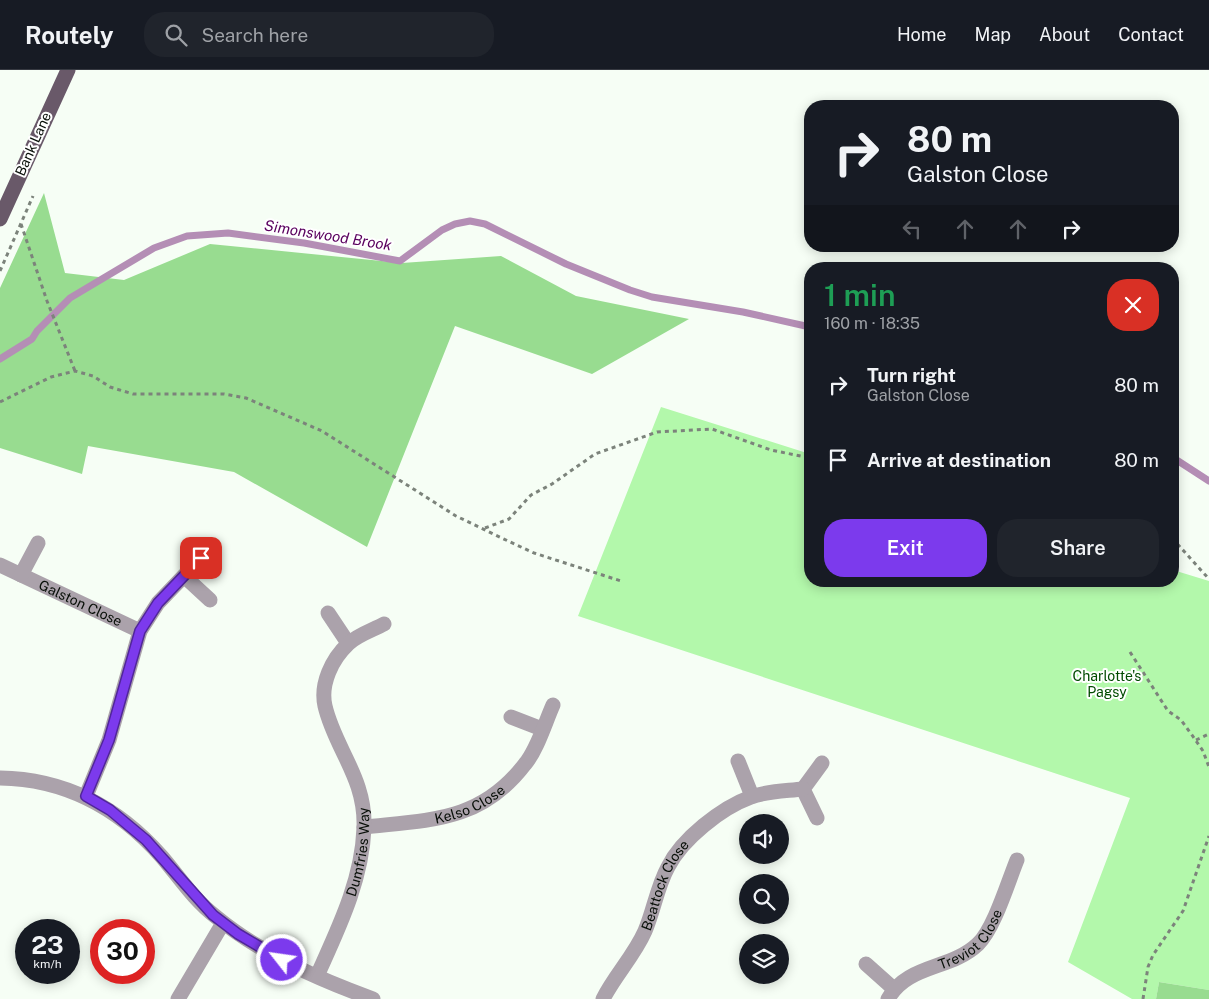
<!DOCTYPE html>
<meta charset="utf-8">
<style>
body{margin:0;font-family:"Public Sans",sans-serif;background:#20242c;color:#f1f3f6;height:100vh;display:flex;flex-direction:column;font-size:19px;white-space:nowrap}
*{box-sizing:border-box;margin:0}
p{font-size:16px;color:#9ea1a6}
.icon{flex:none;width:28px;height:28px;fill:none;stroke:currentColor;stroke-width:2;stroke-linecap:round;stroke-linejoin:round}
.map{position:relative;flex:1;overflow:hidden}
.drawer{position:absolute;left:804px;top:192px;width:375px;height:325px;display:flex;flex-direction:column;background:#171b24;border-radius:20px;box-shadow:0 2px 12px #0003}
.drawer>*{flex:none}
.hud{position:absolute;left:804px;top:30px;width:375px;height:152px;border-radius:20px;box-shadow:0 2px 12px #0003;background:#171b24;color:#f1f3f6;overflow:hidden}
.controls{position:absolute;left:739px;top:744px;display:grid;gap:10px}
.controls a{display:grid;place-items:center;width:50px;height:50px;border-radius:50%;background:#171b24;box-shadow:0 2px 12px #0003;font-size:25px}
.speed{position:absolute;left:15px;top:849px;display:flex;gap:10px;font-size:25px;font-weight:700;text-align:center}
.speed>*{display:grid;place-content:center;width:65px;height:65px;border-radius:50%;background:#171b24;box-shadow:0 2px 12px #0003;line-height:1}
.speed small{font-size:12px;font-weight:400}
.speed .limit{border:8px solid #d22;background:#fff;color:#111}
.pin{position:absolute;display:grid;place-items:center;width:42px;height:42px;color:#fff;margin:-21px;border-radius:10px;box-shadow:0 2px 8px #0006}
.me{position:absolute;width:55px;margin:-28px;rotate:300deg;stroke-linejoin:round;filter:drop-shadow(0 0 4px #0008)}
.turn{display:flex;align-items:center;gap:18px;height:105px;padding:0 20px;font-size:22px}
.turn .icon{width:65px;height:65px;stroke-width:2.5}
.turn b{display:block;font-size:35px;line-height:42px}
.lanes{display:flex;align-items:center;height:48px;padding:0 20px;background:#0003;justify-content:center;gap:25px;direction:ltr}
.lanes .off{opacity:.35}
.round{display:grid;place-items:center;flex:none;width:52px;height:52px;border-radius:20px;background:#20242c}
.overview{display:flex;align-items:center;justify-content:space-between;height:85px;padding:0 20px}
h1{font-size:30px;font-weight:600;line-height:38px;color:#1e9e55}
.cta{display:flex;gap:10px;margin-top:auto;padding:10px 20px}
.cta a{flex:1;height:58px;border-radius:20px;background:#7c3aed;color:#fff;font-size:20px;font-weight:600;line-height:58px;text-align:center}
.cta a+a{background:#20242c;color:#f1f3f6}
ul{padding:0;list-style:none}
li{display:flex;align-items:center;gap:15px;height:75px;padding:0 20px}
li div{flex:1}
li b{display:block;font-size:19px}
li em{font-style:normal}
header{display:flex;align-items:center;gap:30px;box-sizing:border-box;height:70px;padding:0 25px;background:#171b24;border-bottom:1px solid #363941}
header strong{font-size:24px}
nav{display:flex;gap:28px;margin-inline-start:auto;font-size:18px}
.search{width:350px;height:45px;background:#20242c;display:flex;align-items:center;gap:12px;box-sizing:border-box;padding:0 18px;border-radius:20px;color:#9ea1a6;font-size:19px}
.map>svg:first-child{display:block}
.green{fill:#b3f8ab}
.forest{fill:#98dc90}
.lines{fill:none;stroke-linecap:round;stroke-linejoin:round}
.stream{stroke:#b48eb5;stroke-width:7}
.path{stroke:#7c837b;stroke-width:3;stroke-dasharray:4 4;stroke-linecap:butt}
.minor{stroke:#aba2ab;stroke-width:15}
.major{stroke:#695969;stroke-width:15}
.route-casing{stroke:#51269a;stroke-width:12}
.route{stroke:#7c3aed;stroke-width:9}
.labels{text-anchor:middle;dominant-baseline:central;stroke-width:4;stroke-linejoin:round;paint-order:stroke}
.street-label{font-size:14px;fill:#080f08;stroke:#fff}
.park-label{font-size:14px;fill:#014b00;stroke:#fff}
.water-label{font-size:15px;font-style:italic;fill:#59005e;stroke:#fff}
</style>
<header>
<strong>Routely</strong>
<div class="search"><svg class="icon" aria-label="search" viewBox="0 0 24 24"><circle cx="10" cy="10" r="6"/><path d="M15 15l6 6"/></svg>Search here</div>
<nav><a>Home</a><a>Map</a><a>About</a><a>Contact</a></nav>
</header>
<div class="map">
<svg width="1209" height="929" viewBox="0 0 1209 929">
<rect width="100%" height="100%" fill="#f6fef5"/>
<polygon class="green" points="661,337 810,384 810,511 1172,511 1173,500 1209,511 1209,920 1159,912 1156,929 1132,929 1068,892 1130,728 578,546"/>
<g class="forest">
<polygon points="44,123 65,203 124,210 210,174 402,193 501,186 576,226 689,249 592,304 455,256 367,477 234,402 88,376 82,404 0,378 0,218"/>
<polygon points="1159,912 1209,920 1209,929 1156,929"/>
</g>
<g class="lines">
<g class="stream">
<polyline points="0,289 32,269 37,261 70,228 154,178 187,166 228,163 304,173 400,191 442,160 455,154 470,151 485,154 566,194 630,220 652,227 743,242 810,257"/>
<polyline points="1172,387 1209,411"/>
</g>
<g class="path">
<polyline points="21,154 47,231 75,301"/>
<polyline points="0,201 33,126"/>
<polyline points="0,332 51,307 75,301 93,306 110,317 133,324 224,324 246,328 322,361 456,446 508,471 534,483 621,511"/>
<polyline points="485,458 509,449 531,425 552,414 595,384 657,362 712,359 771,380 810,388"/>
<polyline points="1172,468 1209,509"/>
<polyline points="1130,582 1168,641 1181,650 1192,665 1203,681 1209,697"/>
<polyline points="1196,670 1209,664"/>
<polyline points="1143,929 1148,897 1153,885 1183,841 1209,766"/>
</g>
<g class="minor">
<path id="s1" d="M 0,495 L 140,561"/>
<polyline points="21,505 38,473"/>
<polyline points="184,506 210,530"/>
<polyline points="328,543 348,573"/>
<polyline points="511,647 542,659"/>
<polyline points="738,691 752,726"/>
<path d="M 0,708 C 66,709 119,738 162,787 C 179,807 194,830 215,846 C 261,884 318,909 373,929"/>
<polyline points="86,726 109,670 140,561 158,533 201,488"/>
<polyline points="817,748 803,719 822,693"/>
<path id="s2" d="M 364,757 C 429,750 481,752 525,694 C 537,680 545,653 553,635"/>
<polyline points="866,894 894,919"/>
<path id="s3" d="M 317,906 C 338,859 362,811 364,758 C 366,708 335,679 325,636 C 320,614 332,589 348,574 C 357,565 373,560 384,554"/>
<polyline points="178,929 223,853"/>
<path id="s4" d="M 603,929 C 615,905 634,886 645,861 C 654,840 657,817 668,797 C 682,769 721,738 751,727 C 766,721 787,721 803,719"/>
<path id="s5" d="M 888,929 C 907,894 951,900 978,874 C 994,859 1008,812 1017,790"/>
</g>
<polyline class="major" points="0,149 68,0"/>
</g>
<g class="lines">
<g class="route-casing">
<polyline id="route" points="201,488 158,533 140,561 109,670 86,726 110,740 146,770 213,845 238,864 282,890"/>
</g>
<use href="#route" class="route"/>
</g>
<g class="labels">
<g class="street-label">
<text transform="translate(33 74) rotate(-66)">Bank Lane</text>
<text stroke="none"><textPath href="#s1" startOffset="89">Galston Close</textPath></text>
<text stroke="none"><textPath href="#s2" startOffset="109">Kelso Close</textPath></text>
<text stroke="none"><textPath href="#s3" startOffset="132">Dumfries Way</textPath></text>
<text stroke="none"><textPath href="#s4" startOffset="130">Beattock Close</textPath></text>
<text stroke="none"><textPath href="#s5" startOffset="105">Treviot Close</textPath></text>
</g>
<g class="park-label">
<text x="1107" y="606">Charlotte's<tspan x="1107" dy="16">Pagsy</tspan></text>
</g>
<g class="water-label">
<text transform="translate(328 165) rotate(9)">Simonswood Brook</text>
</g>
</g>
</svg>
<div class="controls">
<a><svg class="icon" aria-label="sound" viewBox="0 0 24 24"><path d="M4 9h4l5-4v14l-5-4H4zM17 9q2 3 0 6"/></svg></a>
<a><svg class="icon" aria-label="search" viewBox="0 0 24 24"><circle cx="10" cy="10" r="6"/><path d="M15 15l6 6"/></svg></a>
<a><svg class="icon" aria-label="layers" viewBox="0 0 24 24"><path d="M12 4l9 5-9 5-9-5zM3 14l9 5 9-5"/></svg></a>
</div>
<div class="speed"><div>23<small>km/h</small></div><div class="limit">30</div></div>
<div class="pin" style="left:201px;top:488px;background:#d93025"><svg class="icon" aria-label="arrive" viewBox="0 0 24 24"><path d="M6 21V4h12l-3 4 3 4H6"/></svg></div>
<svg class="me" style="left:282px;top:890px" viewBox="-20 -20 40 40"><circle r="17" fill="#7c3aed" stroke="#fff" stroke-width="3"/><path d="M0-11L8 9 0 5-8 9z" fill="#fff"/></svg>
<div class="hud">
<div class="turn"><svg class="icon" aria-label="right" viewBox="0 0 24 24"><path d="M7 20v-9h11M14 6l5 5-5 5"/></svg><div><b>80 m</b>Galston Close</div></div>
<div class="lanes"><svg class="icon off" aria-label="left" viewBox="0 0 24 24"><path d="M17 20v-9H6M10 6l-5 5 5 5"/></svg><svg class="icon off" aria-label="ahead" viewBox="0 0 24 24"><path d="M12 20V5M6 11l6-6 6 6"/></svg><svg class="icon off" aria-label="ahead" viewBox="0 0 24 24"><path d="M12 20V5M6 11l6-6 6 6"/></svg><svg class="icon" aria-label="right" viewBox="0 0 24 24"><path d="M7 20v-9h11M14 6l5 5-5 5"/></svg></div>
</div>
<section class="drawer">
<div class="overview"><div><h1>1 min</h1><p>160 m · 18:35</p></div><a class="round" style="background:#d93025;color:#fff"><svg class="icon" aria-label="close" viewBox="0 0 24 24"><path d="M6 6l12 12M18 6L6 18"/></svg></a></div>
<ul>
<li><svg class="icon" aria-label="right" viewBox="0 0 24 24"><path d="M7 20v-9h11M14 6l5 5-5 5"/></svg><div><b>Turn right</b><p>Galston Close</p></div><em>80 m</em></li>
<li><svg class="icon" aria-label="arrive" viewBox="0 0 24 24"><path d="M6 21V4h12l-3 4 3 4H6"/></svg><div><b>Arrive at destination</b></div><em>80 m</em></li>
</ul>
<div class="cta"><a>Exit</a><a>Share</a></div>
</section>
</div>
